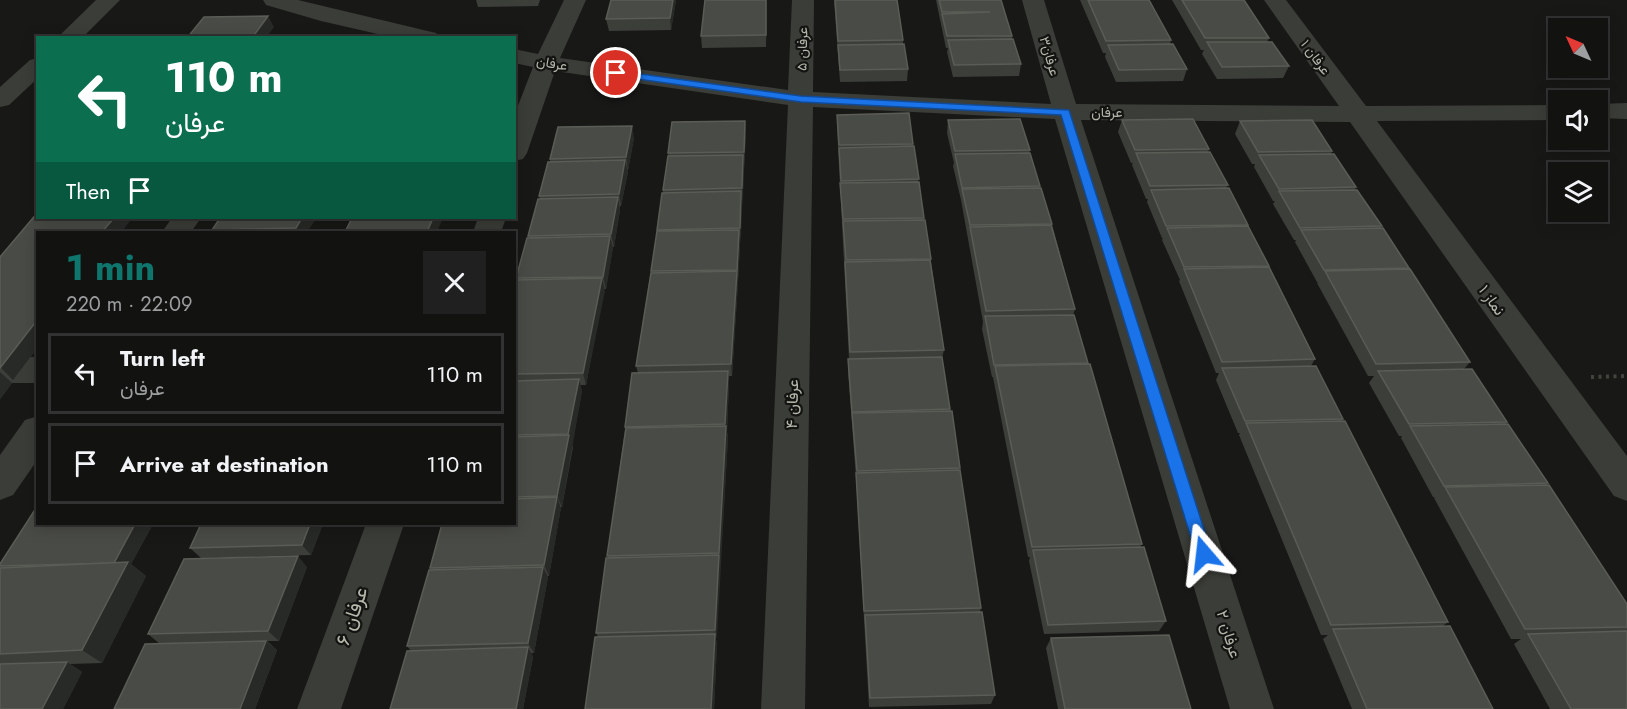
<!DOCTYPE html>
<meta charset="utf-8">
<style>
body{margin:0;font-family:Jost,Vazirmatn,sans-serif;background:#1f201f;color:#f1f3f6;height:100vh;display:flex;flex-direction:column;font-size:22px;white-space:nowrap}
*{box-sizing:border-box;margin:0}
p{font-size:20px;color:#9c9e9f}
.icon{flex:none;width:33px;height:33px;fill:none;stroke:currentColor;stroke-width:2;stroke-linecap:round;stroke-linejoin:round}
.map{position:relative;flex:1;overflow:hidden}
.details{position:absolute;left:36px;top:231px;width:480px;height:294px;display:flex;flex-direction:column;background:#121311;border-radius:0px;box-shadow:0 3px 15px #0003,0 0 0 2px #313231}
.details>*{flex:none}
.hud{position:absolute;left:36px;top:36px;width:480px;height:183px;border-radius:0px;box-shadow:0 3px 15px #0003,0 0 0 2px #313231;background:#0b6e4f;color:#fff;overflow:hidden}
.needle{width:39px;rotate:314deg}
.controls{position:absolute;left:1548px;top:18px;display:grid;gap:12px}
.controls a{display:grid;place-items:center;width:60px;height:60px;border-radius:0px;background:#121311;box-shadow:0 3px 15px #0003,0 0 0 2px #313231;font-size:30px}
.pin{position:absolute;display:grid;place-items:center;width:51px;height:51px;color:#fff;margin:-26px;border:3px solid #fff;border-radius:50%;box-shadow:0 2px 6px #0007}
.me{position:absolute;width:66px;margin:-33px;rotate:343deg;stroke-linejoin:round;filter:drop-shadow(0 0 4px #0008)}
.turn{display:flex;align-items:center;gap:21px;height:126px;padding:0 30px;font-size:27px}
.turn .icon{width:78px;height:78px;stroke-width:2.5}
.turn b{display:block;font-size:42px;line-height:51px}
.then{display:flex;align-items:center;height:57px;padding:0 30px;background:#0003;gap:12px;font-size:22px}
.round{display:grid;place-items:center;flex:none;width:63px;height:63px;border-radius:0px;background:#1f201f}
.summary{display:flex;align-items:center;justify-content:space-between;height:102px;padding:0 30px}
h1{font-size:36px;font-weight:700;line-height:45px;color:#0f766e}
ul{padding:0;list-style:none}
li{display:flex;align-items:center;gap:18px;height:81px;margin:0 12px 9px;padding:0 18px;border:3px solid #313231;border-radius:0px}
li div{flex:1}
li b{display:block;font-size:22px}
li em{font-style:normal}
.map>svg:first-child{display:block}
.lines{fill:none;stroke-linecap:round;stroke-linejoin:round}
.path{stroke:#43443e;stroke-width:4;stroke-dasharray:3 4.5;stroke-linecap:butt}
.street{fill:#3b3d38;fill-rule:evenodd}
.wall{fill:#3c3e3a}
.shaded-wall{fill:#282a27}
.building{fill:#494b46;stroke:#5a5c56;stroke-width:1.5}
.route{fill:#1a73e8;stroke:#114b97;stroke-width:1.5}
.labels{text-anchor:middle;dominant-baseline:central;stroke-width:4.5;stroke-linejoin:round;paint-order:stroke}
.far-street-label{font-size:14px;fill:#b4b7aa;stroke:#131412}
.street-label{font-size:16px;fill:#b4b7aa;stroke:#131412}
.near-street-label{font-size:20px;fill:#b4b7aa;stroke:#131412}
</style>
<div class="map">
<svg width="1627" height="709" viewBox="0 0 1627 709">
<rect width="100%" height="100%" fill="#181917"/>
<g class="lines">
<polyline class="path" points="1591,377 1627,376"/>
<g class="street">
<polygon points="96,0 120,0 82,38 57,38"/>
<polygon points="263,0 298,0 436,33 439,38 395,38 321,21 266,5"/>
<polygon points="564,0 586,0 560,58 788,90 792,0 814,0 813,92 1051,104 1022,0 1044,0 1076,104 1339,106 1264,0 1286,0 1366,106 1558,105 1558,120 1377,121 1627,456 1627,501 1614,496 1350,122 1081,120 1274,709 1230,709 1055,119 813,107 805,709 761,709 788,105 555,71 527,153 523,159 514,161 514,116 533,67 514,63 514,49 538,54"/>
<polygon points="38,58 38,78 9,105 0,107 0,87 30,60"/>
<polygon points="1627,103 1627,119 1598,118 1598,104"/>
<polygon points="172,218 201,218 191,232 162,232"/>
<polygon points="478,218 506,218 501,232 473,232"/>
<rect x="0" y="357" width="38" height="26"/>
<polygon points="38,416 38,459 13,495 0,500 0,455 25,420"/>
<polygon points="366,524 404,524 341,709 297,709"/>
</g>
</g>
<g class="wall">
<polygon points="476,0 540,0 538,6 478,7"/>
<polygon points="676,0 671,30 609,31 606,19"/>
<polygon points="705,0 767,0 766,47 702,48 701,36"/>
<polygon points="834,0 897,0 903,40 903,44 908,69 907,81 840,82"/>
<polygon points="936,0 1001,0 1012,36 1012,39 1021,64 1019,76 953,77 947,52 948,48 946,48"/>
<polygon points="1080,0 1149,0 1171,40 1170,44 1187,69 1183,81 1116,82 1105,57 1106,53 1103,53"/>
<polygon points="1172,0 1244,0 1269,38 1267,42 1289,66 1283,78 1217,79 1202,54 1204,50 1201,50"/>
<polygon points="837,115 913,144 924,220 931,259 931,262 944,350 942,358 981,608 980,612 995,695 991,704 869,707 856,478 848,371 848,359 849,359 837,127"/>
<polygon points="948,120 1030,150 1029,153 1052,224 1075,309 1073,315 1142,544 1140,547 1166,621 1159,631 1044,634 1029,561 1030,557 1028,557 993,377 992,377 982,329 983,322 961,200 953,166 954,163 947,133"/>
<polygon points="1122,120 1209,149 1208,152 1228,185 1226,188 1248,225 1247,226 1269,266 1268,267 1315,359 1311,366 1343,419 1342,421 1448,622 1443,626 1493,709 1352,709 1323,639 1328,635 1321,635 1239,435 1240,433 1238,433 1216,380 1219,373 1216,373 1179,281 1180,280 1162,240 1163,238 1162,238 1147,202 1148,199 1146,199 1132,165 1133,163 1131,163 1118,132"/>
<polygon points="745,121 746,133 738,282 732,376 729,376 729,382 727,432 728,437 716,640 717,644 714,709 585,709 598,637 596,633 608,558 625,429 625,427 638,373 636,366 663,193 663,190 668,156 668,153"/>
<polygon points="1240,121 1332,151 1331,154 1356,187 1355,190 1382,226 1381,228 1409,268 1408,269 1470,362 1464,369 1507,422 1506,424 1548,483 1546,485 1627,604 1627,709 1550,709 1514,644 1521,639 1511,639 1434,498 1435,497 1433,497 1401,438 1402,436 1399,436 1369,383 1374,376 1368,376 1317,283 1318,282 1317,282 1295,242 1296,240 1294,240 1273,204 1275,201 1273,201 1254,167 1255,164 1252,164 1235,134"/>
<polygon points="634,138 628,170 627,170 628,172 621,206 620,206 620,210 614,247 613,247 606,289 604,289 586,385 580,385 582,391 572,445 573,447 562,507 561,507 549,576 547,576 548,577 534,653 531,653 533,657 523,709 390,709 411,651 407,646 431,570 430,568 514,524 514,280 516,280 516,278 528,238 528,236 540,199 539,196 550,162 550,159"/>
<polygon points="38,218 132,218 121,232 38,232 38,347 13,380 9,380 12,383 0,399 0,257"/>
<polygon points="316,218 307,232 214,232 212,230"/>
<polygon points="38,524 153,524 131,564 146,576 102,663 70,664 82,672 63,709 0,709 0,564"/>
<polygon points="201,524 323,524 311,555 201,558 190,548"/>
<polygon points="307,567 279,641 267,641 277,650 255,709 114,709 160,644 148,634"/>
<polygon points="1051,638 1191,709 1058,709 1046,648"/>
</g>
<g class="shaded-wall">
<polygon points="673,0 676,0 671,30 670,18"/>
<polygon points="766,0 767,0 766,47"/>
<polygon points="268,16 274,27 266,38 252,38"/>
<polygon points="745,121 746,133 744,164 744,152"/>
<polygon points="632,126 634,138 628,170 626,157"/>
<polygon points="743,155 744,167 743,200 742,188"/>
<polygon points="625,160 628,172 621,206 619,194"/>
<polygon points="741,191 742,204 741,240 740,228"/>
<polygon points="618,197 620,210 614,247 611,234"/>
<polygon points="114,218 132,218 121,232 102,232"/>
<polygon points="302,218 316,218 307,232 298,232 296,228"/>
<polygon points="433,218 443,218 437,232 427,232"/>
<polygon points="739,230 740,242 738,282 737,270"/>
<polygon points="610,236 613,248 606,289 603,277"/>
<polygon points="737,271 738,283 732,376 731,364"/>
<polygon points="602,278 605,291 586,385 583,373"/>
<polygon points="38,319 38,347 13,380 1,368"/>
<polygon points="728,371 729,382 727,432 728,437 721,564 719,553 726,430 725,424"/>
<polygon points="0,372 12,383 0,399"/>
<polygon points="579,379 582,391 562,507 557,496"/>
<polygon points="557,497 561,508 549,576 544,565"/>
<polygon points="135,524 153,524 131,564 146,576 102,663 82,650 113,564"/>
<polygon points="310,524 323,524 311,555 302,545"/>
<polygon points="719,555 721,565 717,639 715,630"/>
<polygon points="298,556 307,567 279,641 268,631"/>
<polygon points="543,567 548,577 534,653 528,643"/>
<polygon points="715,634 717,644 714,709 711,709"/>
<polygon points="266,641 277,650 255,709 240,709"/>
<polygon points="528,647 533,657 523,709 516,709"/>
<polygon points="67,662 82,672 63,709 42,709"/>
</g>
<g class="building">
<polygon points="611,0 673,0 670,18 606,19"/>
<polygon points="705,0 766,0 766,35 701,36"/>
<polygon points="835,0 897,0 903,40 838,41"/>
<polygon points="939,0 1001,0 1012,36 947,36 942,14 990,12 942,12"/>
<polygon points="1088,0 1149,0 1171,40 1106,41"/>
<polygon points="1182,0 1244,0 1269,38 1205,38"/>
<polygon points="268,16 252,38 187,38 204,17"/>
<polygon points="1013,39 1021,64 954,65 948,40"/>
<polygon points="1207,42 1272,42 1289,66 1222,67"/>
<polygon points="904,44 908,69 840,70 838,45"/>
<polygon points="1173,44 1187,69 1119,70 1108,45"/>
<polygon points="909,113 913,144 839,145 837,115"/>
<polygon points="1020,119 1030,150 955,151 948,120"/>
<polygon points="1193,119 1209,149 1135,150 1122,120"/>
<polygon points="1312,120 1332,151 1258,152 1240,121"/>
<polygon points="745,121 744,152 668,153 672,122"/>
<polygon points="632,126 626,157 550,159 558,127"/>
<polygon points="914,146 919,179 841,181 839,148"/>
<polygon points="1210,152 1228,185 1150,186 1136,153"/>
<polygon points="1030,153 1040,186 962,188 955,154"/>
<polygon points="1334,154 1356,187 1279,189 1259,155"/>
<polygon points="743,155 742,188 663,190 668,156"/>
<polygon points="625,160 619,194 539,196 548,162"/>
<polygon points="919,182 924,218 843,219 840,183"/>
<polygon points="1041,188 1052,224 970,225 962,189"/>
<polygon points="1229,188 1248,225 1166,226 1151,190"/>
<polygon points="1357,190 1382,226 1300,228 1279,191"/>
<polygon points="741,191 740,228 657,230 662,193"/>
<polygon points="618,197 611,234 528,236 538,199"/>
<polygon points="38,212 38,218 114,218 102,232 38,232 38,319 0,368 0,257"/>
<polygon points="220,218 302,218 296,228 212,230"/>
<polygon points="352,218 433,218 427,232 345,232"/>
<polygon points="925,220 931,259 846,260 843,221"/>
<polygon points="1051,225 1075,309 986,311 970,227"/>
<polygon points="1248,226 1269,266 1184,267 1167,228"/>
<polygon points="1383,228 1409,268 1324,270 1301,230"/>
<polygon points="739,230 737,270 651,271 657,231"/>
<polygon points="610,236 603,277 516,278 527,238"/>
<polygon points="930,260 944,350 850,352 845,262"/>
<polygon points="1269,267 1315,359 1222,362 1184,269"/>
<polygon points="1410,269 1470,362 1376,364 1325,271"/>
<polygon points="737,271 731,364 636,366 651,273"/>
<polygon points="602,278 583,373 514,374 515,280"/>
<polygon points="1074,315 1088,363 994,365 985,316"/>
<polygon points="942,357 950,409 852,412 848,359"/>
<polygon points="1090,364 1142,544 1032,547 995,366"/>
<polygon points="1316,366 1343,419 1245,421 1222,368"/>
<polygon points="1472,369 1507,422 1409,424 1378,371"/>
<polygon points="728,371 725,424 625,427 632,373"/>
<polygon points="579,379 568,434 514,435 514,381"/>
<polygon points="952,411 960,468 857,471 852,413"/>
<polygon points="1345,421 1448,622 1331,625 1246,423"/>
<polygon points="1508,424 1548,483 1444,486 1410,426"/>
<polygon points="726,426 719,553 607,556 626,428"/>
<polygon points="569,435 557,496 514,497 514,437"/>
<polygon points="960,470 981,608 864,611 856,473"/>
<polygon points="1549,485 1627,604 1627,627 1525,629 1445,487"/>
<polygon points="557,497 544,565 430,568 442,524 514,524 514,499"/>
<polygon points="38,505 38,524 135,524 114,563 0,566 0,564"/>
<polygon points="201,524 310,524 302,545 190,548"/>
<polygon points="1144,547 1166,621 1048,625 1033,550"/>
<polygon points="719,555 715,630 596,633 606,558"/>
<polygon points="298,556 268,631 148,634 184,559"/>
<polygon points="128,562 82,650 0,654 0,568"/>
<polygon points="543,567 528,643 407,646 429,570"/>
<polygon points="982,612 995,695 870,698 865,615"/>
<polygon points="1450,626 1493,709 1367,709 1333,629"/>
<polygon points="1627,631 1627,709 1571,709 1528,634"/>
<polygon points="715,634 711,709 585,709 595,637"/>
<polygon points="1169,635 1191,709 1065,709 1051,638"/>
<polygon points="266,641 240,709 114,709 145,644"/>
<polygon points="528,647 516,709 390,709 407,651"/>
<polygon points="67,662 42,709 0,709 0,664"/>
</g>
<polygon class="route" points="612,70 801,96 1069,110 1212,554 1210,559 1204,562 1198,559 1196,554 1061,115 801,102 616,76 611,73"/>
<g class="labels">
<g class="far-street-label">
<text transform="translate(802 49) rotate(-89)">عرفان ۵</text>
<text transform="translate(1050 56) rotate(74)">عرفان۳</text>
<text transform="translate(1316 57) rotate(54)">عرفان ۱</text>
<text transform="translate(552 63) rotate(10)">عرفان</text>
<text x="1107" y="112">عرفان</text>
</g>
<g class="street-label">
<text transform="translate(1492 300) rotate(54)">نماز ۱</text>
<text transform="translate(792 404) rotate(-88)">عرفان ۴</text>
<text transform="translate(1229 634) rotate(73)">عرفان ۲</text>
</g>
<g class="near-street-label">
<text transform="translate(352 616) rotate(-71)">عرفان ۶</text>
</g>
</g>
</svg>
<div class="controls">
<a><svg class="needle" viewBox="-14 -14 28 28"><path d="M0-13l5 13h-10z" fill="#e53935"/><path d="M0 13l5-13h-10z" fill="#9c9e9f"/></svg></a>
<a><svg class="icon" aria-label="sound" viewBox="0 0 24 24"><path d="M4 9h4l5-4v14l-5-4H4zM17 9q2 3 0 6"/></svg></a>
<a><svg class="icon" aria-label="layers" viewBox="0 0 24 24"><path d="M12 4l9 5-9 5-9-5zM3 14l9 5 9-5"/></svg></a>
</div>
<div class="pin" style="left:616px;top:73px;background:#d93025"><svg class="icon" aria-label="arrive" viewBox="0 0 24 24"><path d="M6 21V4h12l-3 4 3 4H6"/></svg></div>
<svg class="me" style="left:1204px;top:554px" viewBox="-20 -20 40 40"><path d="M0-17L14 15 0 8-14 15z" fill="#1a73e8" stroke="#fff" stroke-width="4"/></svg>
<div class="hud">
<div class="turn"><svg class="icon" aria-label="left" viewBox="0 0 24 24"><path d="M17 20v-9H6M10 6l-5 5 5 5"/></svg><div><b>110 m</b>عرفان</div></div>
<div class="then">Then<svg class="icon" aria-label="arrive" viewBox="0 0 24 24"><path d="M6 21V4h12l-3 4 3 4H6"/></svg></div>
</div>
<section class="details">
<div class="summary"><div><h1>1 min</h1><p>220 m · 22:09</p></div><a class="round"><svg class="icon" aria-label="close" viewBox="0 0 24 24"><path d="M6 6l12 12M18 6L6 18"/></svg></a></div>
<ul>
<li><svg class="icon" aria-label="left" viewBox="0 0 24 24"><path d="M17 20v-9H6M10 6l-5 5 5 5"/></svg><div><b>Turn left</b><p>عرفان</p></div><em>110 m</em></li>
<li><svg class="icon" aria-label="arrive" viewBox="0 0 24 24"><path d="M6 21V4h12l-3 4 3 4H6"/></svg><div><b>Arrive at destination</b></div><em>110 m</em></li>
</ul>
</section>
</div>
